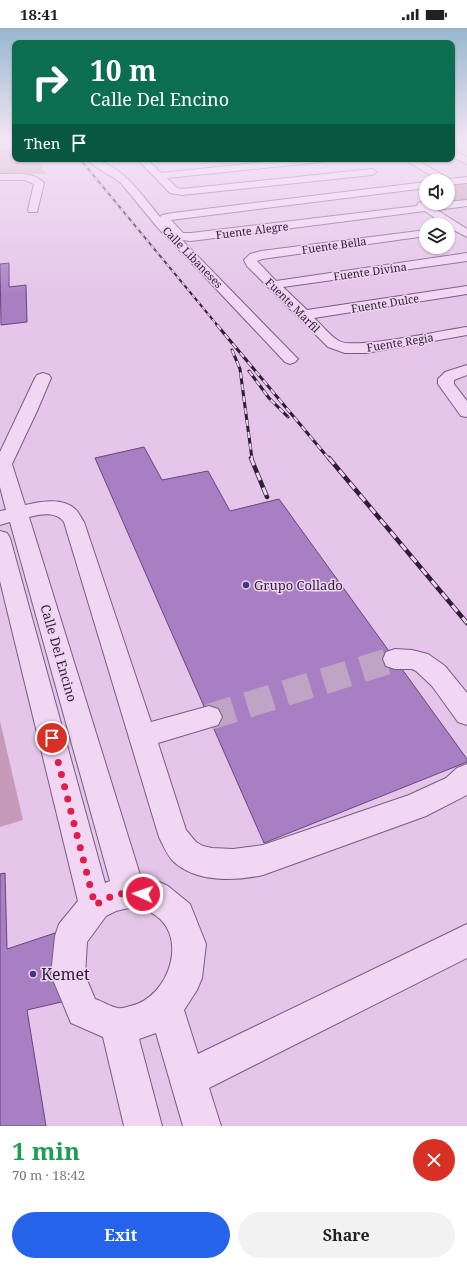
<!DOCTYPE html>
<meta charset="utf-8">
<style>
body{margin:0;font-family:"Noto Serif",serif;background:#f2f2f2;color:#202124;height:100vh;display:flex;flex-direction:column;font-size:15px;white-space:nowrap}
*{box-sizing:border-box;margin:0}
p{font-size:13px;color:#757577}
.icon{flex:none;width:22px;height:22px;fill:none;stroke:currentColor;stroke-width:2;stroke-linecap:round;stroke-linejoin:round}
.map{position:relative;height:1098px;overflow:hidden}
.details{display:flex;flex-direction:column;background:#fff;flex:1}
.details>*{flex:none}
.hud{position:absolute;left:12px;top:12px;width:443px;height:122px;border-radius:8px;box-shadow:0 1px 3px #0004;background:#0b6e4f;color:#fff;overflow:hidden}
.buttons{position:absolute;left:419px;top:146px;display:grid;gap:8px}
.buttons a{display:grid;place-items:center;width:36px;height:36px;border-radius:50%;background:#fff;box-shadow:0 1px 3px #0004;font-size:20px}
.pin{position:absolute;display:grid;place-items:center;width:34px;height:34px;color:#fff;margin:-17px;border:2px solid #fff;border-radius:50%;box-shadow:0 1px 4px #0007}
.me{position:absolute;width:44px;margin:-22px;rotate:273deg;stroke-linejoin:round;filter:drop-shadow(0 0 3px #0008)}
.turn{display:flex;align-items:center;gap:14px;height:84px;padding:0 12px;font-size:18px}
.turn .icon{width:52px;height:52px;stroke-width:2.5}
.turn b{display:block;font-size:28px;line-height:34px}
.then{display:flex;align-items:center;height:38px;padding:0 12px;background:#0003;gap:8px;font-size:15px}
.round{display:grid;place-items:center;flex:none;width:42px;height:42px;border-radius:21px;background:#f2f2f2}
.head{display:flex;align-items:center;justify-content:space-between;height:68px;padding:0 12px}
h1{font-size:24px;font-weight:700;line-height:30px;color:#1e9e55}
.button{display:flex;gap:8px;margin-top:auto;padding:8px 12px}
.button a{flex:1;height:46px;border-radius:24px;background:#2563eb;color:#fff;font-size:16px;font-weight:700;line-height:46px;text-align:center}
.button a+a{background:#f2f2f2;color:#202124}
.status{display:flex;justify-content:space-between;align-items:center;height:28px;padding:0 20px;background:#fff;direction:ltr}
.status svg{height:11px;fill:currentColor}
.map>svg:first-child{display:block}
.green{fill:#c69ab8}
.building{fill:#a97fc3;stroke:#67467e}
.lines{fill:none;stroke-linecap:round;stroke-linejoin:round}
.minor-tunnel{stroke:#c0a4c5;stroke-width:26;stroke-dasharray:26 14;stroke-linecap:butt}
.minor-casing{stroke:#785d82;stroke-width:2}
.minor{fill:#f2d7f5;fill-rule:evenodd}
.rail-far2-casing{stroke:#2d1f34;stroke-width:2}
.rail-far1-casing{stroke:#2d1f34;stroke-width:3}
.rail-casing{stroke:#2d1f34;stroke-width:4.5}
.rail-far2{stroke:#efd4f1;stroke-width:1.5;stroke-dasharray:4;stroke-linecap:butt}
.rail-far1{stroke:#efd4f1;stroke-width:2;stroke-dasharray:6;stroke-linecap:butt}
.rail{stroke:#efd4f1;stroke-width:3;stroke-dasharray:8;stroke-linecap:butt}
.route{stroke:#e11d48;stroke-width:7;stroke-dasharray:0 12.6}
.poi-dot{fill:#44348a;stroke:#efd4f1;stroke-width:1.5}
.labels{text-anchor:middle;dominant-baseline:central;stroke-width:3;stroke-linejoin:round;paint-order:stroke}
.far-street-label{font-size:11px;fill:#2d1f34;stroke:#efd4f1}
.poi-label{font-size:13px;fill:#2d1f34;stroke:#efd4f1;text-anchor:start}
.street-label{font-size:13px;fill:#2d1f34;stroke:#efd4f1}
.near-poi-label{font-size:16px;fill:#2d1f34;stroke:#efd4f1;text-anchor:start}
</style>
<div class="status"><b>18:41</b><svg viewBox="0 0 49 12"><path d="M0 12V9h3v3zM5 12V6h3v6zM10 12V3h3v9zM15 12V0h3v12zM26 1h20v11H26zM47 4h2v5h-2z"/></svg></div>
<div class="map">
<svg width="467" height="1098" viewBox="0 0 467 1098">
<rect width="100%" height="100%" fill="#e5c5e9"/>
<g class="green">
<polygon points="0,122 15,122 15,131 37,131 46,146 0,146"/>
<polygon points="467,155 467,173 448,175 448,157"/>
<polygon points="0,693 23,792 0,799"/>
</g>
<g class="building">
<polygon points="9,235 9,259 26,257 27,294 1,297 0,236"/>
<polygon points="144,419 162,452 208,443 230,483 279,471 467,731 467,734 264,815 95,430"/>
<polygon points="5,845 7,921 58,904 70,972 27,982 46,1098 0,1098 0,846"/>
</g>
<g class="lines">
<polyline class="minor-tunnel" points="209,689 395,631"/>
<g class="minor-casing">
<g id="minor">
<polygon points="452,122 467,129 467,136 452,129"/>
<path d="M 87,131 C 118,131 142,167 160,189 L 162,187 L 173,185 L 426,154 L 426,160 L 171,192 L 183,205 L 191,205 L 417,178 L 418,175 L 422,174 L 429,176 L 467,172 L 467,178 L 437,182 L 467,201 L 467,209 L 448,199 L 448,197 L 445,197 L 425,183 L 191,213 L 182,212 L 295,328 L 298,331 L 295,334 L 290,336 L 285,334 L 204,248 L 158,200 L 120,154 L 93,137 Z"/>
<polygon points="141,131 147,131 161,145 295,131 327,131 322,134 167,150 177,160 182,161 372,141 377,144 372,147 182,167 170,165 141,135 139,133"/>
<polygon points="403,131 415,131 450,151 467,149 467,155 448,157 448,153 440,153"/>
<path d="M 0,146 C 14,146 34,143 44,155 L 37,184 L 29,184 L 28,182 L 34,156 L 25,152 L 0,152 Z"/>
<path d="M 426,202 L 426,208 L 262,231 L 257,233 L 276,253 L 467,225 L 467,233 L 283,259 L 307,282 L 467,258 L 467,266 L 314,290 C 322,297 330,308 339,313 C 355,322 444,302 467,299 L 467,307 L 366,325 L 345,325 L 328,319 L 247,238 L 244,232 L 250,226 L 261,223 Z"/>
<polygon points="467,337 467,347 454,352 454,356 467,373 467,389 461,388 438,356 438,351 445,344"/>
<path d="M 43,345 L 49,347 L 51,350 L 37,383 L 12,436 L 25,477 C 40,474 62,469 75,481 C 79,484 81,490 84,494 L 151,694 L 209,678 L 218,681 L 222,689 L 218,697 L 158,715 L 186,802 L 196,814 L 203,818 L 212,820 L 233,821 L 263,817 L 409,767 L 446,750 L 457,740 L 467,736 L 467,767 L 426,788 L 263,847 C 235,853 196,855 173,833 C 167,827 163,817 159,809 L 64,494 C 56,483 41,486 29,489 L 141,850 L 157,853 L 168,858 L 190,876 L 206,916 L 202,950 L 197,962 L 184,982 L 198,1026 L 467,896 L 467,930 L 209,1060 L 221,1098 L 183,1098 L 156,1005 L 139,1011 L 162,1098 L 124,1098 L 103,1009 L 71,995 L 51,947 L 55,908 L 59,896 L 78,873 L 0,553 L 0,503 L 7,505 L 10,510 L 105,855 L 110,853 L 10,494 L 0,497 L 0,483 L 6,482 L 0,459 L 0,424 L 35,350 L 37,347 ZM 129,880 C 135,881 144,881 150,884 C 191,904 170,970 130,978 C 127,979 121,981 118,980 C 111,979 102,973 95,971 L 85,947 L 87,914 L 106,888 L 116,883 Z"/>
<polygon points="395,621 412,622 428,626 445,638 467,665 467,697 458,694 432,658 416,643 412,641 395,641 386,638 383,631 386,624"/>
</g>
</g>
<use href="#minor" class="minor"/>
<g class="rail-far2-casing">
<polyline id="rail-far2" points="80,131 218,298"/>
</g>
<g class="rail-far1-casing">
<g id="rail-far1">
<polyline points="217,297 329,431"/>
<polyline points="232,322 240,341 252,431"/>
<polyline points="249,343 269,370 288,389"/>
</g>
</g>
<g class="rail-casing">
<g id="rail">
<polyline points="251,430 267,469"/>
<polyline points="329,430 467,595"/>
</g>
</g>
<use href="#rail-far2" class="rail-far2"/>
<use href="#rail-far1" class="rail-far1"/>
<use href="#rail" class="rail"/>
</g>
<linearGradient id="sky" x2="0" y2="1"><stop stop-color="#97b7ce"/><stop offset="0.42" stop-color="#f3e5f5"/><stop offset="1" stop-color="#f3e5f5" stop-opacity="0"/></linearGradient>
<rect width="467" height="266" fill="url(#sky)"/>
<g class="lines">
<path class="route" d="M 52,710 L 95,877 C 112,867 122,863 143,866"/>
</g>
<g class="poi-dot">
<circle cx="246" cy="557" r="4"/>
<circle cx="33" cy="946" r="4"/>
</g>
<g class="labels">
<g class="far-street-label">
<text transform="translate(252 202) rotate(-7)">Fuente Alegre</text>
<text transform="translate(334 217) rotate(-8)">Fuente Bella</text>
<text transform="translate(193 229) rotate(46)">Calle Libaneses</text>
<text transform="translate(370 243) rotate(-8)">Fuente Divina</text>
<text transform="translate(385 275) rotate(-9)">Fuente Dulce</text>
<text transform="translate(293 277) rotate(45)">Fuente Marfil</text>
<text transform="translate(400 314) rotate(-9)">Fuente Regia</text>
</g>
<g class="poi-label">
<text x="254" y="557">Grupo Collado</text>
</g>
<g class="street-label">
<text transform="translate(59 625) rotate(74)">Calle Del Encino</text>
</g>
<g class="near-poi-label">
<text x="41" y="946">Kemet</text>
</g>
</g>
</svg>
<div class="buttons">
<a><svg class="icon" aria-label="sound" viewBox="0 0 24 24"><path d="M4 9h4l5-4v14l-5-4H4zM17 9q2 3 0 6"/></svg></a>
<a><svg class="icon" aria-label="layers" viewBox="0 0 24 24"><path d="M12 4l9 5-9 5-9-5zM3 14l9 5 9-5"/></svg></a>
</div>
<div class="pin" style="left:52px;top:710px;background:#d93025"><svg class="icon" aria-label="arrive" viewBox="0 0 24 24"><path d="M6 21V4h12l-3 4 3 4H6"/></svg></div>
<svg class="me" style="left:143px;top:866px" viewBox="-20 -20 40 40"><circle r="17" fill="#e11d48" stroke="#fff" stroke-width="3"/><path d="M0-11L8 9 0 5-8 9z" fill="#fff"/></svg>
<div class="hud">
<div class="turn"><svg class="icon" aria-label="right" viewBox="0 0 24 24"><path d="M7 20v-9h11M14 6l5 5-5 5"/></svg><div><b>10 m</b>Calle Del Encino</div></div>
<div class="then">Then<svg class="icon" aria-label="arrive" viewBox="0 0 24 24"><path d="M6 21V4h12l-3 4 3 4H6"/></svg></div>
</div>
</div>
<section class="details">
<div class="head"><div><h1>1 min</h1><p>70 m · 18:42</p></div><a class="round" style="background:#d93025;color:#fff"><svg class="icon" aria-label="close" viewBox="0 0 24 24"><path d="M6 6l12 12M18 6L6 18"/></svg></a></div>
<div class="button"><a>Exit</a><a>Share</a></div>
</section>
